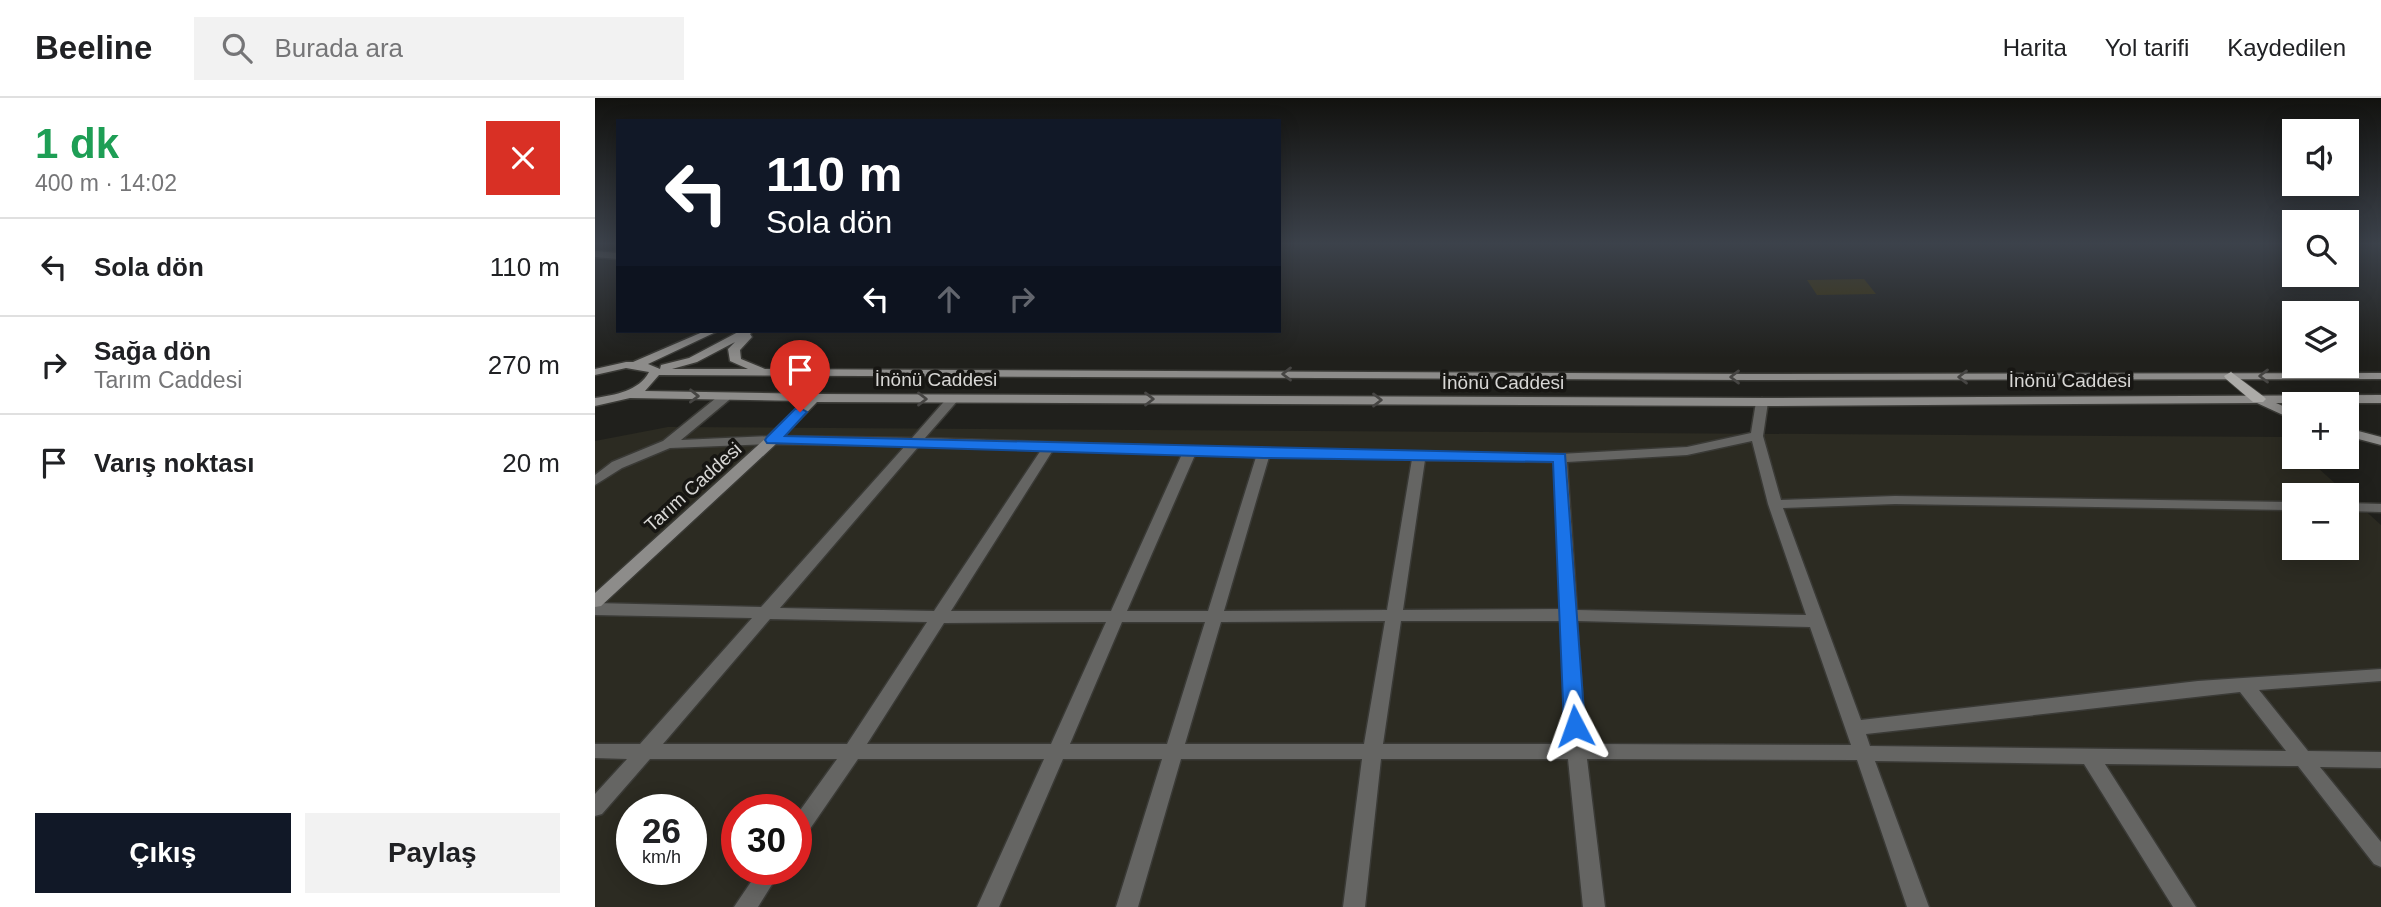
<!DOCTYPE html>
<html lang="tr">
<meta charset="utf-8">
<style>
body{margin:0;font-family:Arial,sans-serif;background:#f2f2f2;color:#202124;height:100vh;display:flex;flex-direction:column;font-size:26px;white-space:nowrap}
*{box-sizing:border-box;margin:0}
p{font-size:23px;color:#757577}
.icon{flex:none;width:38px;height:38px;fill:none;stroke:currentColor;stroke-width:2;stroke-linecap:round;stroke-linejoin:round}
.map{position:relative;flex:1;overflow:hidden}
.panel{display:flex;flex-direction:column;background:#fff;width:595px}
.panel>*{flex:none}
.guide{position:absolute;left:21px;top:21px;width:665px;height:214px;border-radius:0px;box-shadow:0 4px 18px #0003;background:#111827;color:#fff;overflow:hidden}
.tools{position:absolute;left:1687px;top:21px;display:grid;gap:14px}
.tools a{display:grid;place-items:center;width:77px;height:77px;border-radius:0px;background:#fff;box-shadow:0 4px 18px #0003;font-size:35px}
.speed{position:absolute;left:21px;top:696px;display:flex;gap:14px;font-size:35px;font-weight:700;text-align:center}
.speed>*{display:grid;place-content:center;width:91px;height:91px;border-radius:50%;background:#fff;box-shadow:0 4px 18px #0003;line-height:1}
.speed small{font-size:18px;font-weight:400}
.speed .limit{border:10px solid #d22;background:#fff;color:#111}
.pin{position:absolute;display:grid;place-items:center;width:60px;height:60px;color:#fff;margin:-72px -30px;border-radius:50% 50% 50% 0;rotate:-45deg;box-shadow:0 0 7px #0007}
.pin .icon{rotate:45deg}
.me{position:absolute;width:77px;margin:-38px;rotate:356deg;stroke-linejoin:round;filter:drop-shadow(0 0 5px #0008)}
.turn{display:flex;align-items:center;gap:24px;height:147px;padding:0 35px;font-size:32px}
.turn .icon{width:91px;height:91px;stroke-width:2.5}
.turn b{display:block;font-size:49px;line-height:60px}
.lanes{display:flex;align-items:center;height:66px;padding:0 35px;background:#0003;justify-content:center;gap:35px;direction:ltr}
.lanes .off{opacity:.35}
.round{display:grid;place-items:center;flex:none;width:74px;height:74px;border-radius:0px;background:#f2f2f2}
.head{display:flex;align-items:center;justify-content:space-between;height:119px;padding:0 35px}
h1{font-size:42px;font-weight:800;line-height:52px;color:#1e9e55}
.action{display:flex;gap:14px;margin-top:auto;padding:14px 35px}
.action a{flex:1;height:80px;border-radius:0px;background:#111827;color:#fff;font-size:28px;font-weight:800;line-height:80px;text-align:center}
.action a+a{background:#f2f2f2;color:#202124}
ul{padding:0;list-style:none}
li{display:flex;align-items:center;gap:21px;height:98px;padding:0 35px;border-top:2px solid #e0e0e0}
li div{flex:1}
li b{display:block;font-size:26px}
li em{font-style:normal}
header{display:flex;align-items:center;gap:42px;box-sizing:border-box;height:98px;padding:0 35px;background:#fff;border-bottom:2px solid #e0e0e0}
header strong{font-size:33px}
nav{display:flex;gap:38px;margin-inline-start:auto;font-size:24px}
.search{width:490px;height:63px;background:#f2f2f2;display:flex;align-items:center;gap:18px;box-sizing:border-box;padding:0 24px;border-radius:0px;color:#757577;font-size:26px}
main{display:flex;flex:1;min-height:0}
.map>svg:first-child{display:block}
.built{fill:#2c2b22;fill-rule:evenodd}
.green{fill:#3c3209}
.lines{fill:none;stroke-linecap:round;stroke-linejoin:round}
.street-casing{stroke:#3a3a36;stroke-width:3}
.secondary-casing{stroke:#3a3a36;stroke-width:3}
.primary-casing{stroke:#3a3a36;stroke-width:2}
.street{fill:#656563;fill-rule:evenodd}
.secondary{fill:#8d8c8a;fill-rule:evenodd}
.primary{fill:#acaba8;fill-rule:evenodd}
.oneway{stroke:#464543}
.route{fill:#1a73e8;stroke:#114b97;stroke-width:2}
.labels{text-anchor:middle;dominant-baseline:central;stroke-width:7;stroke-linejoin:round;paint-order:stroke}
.street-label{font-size:19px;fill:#d8d7d5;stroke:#171613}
</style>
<header>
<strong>Beeline</strong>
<div class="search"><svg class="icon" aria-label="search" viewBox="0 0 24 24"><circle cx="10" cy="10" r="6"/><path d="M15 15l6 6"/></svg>Burada ara</div>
<nav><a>Harita</a><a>Yol tarifi</a><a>Kaydedilen</a></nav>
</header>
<main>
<section class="panel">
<div class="head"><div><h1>1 dk</h1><p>400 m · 14:02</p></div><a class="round" style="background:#d93025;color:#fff"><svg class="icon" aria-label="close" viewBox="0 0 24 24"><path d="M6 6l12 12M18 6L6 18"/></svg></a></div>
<ul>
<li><svg class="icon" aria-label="left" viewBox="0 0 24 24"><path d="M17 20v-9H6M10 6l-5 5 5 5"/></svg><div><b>Sola dön</b></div><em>110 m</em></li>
<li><svg class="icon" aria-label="right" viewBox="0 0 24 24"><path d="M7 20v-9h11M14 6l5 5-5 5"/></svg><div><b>Sağa dön</b><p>Tarım Caddesi</p></div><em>270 m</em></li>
<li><svg class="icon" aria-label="arrive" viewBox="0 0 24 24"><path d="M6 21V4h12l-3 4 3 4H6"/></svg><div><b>Varış noktası</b></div><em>20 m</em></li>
</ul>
<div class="action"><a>Çıkış</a><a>Paylaş</a></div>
</section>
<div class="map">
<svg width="1786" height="809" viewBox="0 0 1786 809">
<rect width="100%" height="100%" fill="#20201c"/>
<path class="built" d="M 73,329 L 1689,339 L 1699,348 L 1699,359 L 1711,359 L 1786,427 L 1786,809 L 0,809 L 0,343 ZM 1699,397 L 1752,397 L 1752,450 L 1699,450 ZM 37,712 L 96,712 L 96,772 L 37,772 ZM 142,712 L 201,712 L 201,772 L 142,772 Z"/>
<polygon class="green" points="1269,181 1281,196 1222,197 1212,182"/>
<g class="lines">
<g class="street-casing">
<g id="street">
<polygon points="0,153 23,155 23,161 0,159"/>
<path d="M 130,295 L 134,296 L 136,299 L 134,302 L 86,342 L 177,338 L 317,340 L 354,298 L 358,297 L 364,301 L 330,340 L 669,351 L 965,356 L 1092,349 L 1156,335 L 1161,304 L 1167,300 L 1173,304 L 1168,338 L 1186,402 L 1300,398 L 1699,404 L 1699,412 L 1300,406 L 1188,410 L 1266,622 L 1603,583 L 1786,571 L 1786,583 L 1664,592 L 1713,653 L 1786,654 L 1786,670 L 1725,669 L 1786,744 L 1786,769 L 1779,766 L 1703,668 L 1510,666 L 1601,809 L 1578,809 L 1489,666 L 1280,663 L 1334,809 L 1312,809 L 1262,662 L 992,661 L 1010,809 L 988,809 L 973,661 L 786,661 L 770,809 L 748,809 L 767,661 L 586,661 L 543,809 L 521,809 L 567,661 L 468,661 L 404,809 L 382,809 L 449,661 L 263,661 L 208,741 L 201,744 L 201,718 L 242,661 L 55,661 L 7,716 L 0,718 L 0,696 L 32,661 L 0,660 L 0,646 L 45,646 L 157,520 L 0,517 L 0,505 L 166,509 L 310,348 L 177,346 L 75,350 L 27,370 L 0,387 L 0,377 L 17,364 L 68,343 L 126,296 ZM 1157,343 L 1173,406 L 1211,517 L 982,512 L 972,364 L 1092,357 ZM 324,348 L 446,352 L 339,513 L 185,510 ZM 458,352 L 587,356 L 516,513 L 356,513 ZM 600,357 L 661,359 L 613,513 L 532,513 ZM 674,359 L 817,361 L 792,512 L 629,513 ZM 830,362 L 959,364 L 966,511 L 808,512 ZM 175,521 L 332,524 L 252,646 L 68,646 ZM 790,523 L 769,646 L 590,646 L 626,524 ZM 806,523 L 966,523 L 972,646 L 788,646 ZM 982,523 L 1215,529 L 1256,647 L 991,646 ZM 511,524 L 456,646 L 272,646 L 349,525 ZM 527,524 L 610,524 L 572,646 L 475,646 ZM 1645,594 L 1691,653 L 1275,648 L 1271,636 Z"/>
<polygon points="1752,405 1786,406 1786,414 1752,413"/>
<polygon points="164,772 186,772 163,809 139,809"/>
</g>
</g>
<g class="secondary-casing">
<g id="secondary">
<path d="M 110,233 L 123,233 L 53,266 L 65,271 L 66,267 L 94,260 L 145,233 L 158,233 L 155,236 L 157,239 L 145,252 L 146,261 L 170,271 L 1152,276 L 1786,275 L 1786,281 L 1152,282 L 64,277 L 50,293 L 219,296 L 1167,300 L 1786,297 L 1786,305 L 1681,305 L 1699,313 L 1699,322 L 1662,305 L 1167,308 L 222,304 L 182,345 L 6,508 L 0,509 L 0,495 L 172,339 L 209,303 L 35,300 L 0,308 L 0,300 C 20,297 44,293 54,274 L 31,270 L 0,277 L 0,271 L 31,264 L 38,264 ZM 140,244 L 133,251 L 135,263 L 153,271 L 77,271 L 102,264 Z"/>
<polygon points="1752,330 1786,339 1786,347 1752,338"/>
</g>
</g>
<g class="primary-casing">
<polygon id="primary" points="1636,274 1668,298 1671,301 1668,304 1658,304 1631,281 1629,278"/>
</g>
<use href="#street" class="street"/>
<use href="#secondary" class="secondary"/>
<use href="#primary" class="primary"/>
</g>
<defs><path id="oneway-chevron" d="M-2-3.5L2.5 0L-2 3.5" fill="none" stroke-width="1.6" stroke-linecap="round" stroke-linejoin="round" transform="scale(1.75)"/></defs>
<g class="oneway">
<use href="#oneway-chevron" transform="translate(692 276) rotate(-180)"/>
<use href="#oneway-chevron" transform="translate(1669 278) rotate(180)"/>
<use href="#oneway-chevron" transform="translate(1140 279) rotate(-180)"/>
<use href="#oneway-chevron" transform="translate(1368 279) rotate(180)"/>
<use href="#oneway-chevron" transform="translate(99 298) rotate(1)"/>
<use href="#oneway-chevron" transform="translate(327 301)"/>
<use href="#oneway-chevron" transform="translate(554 301)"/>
<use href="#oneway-chevron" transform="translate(782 302)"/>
</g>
<linearGradient id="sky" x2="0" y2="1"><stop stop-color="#12120f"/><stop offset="0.56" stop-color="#3c424b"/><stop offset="1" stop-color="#3c424b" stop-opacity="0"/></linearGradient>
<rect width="1786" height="260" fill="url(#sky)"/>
<polygon class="route" points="205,310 212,314 190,338 970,356 990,628 987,633 980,636 973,633 969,628 958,364 669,360 172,345 170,342 172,339 200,311"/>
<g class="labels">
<g class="street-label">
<text x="341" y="281">İnönü Caddesi</text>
<text x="1475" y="282">İnönü Caddesi</text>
<text x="908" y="284">İnönü Caddesi</text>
<text transform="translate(98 389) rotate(-42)">Tarım Caddesi</text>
</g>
</g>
</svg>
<div class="tools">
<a><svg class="icon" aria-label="sound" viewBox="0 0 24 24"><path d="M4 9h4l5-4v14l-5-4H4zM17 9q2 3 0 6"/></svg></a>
<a><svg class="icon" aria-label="search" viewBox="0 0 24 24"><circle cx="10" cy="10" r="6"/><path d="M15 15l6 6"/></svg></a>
<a><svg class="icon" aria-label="layers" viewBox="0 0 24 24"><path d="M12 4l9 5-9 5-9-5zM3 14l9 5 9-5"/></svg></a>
<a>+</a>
<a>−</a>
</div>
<div class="speed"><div>26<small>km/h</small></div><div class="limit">30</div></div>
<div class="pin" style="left:205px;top:314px;background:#d93025"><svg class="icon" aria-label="arrive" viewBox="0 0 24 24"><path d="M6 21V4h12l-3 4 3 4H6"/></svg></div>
<svg class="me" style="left:980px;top:628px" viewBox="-20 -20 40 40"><path d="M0-17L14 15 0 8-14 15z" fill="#1a73e8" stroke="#fff" stroke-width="4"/></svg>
<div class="guide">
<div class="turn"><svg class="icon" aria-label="left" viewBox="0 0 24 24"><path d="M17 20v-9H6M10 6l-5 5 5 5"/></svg><div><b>110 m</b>Sola dön</div></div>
<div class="lanes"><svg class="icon" aria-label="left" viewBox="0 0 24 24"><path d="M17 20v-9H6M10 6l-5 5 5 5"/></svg><svg class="icon off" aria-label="ahead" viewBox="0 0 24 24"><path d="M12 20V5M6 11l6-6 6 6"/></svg><svg class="icon off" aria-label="right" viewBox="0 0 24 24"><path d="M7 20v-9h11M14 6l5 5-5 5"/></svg></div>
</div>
</div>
</main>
